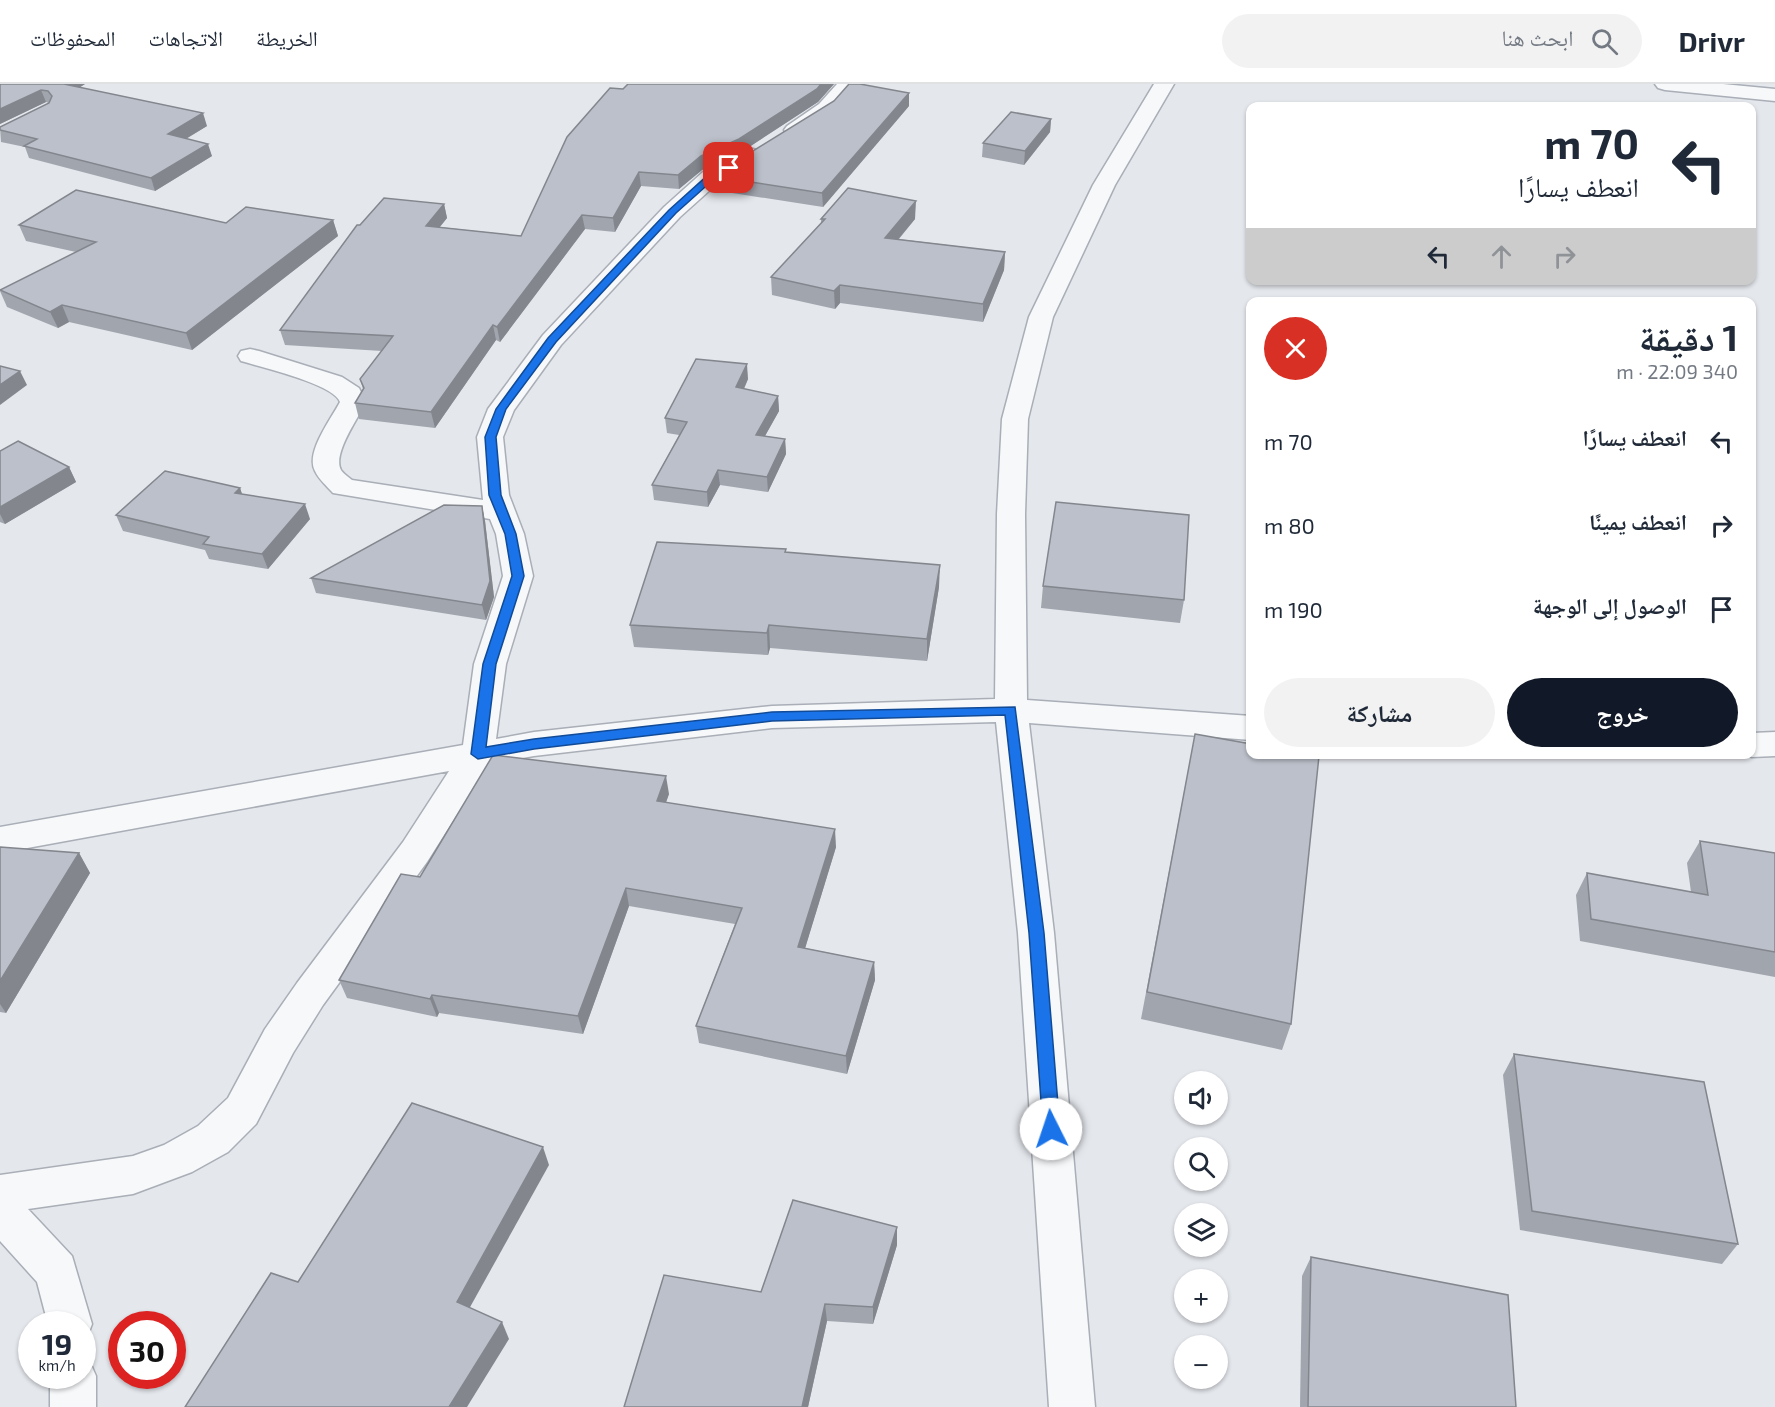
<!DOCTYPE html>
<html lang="ar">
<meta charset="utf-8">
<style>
body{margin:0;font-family:"Exo 2","Noto Naskh Arabic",sans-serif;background:#f2f2f3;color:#1f2937;direction:rtl;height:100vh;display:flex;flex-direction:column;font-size:22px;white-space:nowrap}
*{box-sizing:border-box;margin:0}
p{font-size:20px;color:#747a83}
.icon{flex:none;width:33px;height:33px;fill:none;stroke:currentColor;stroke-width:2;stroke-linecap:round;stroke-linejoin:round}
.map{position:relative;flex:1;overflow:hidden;direction:ltr}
.panel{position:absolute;left:1246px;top:213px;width:510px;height:462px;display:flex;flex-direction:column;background:#fff;border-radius:12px;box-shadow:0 2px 4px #0004;direction:rtl}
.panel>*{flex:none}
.guide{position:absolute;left:1246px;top:18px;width:510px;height:183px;border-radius:12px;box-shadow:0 2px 4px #0004;direction:rtl;background:#fff;color:#1f2937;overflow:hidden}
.buttons{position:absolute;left:1174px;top:987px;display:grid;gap:12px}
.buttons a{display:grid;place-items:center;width:54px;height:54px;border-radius:50%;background:#fff;box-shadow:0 2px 4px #0004;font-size:30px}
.speed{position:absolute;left:18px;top:1227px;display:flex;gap:12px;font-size:30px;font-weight:700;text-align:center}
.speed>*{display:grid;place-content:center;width:78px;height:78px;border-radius:50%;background:#fff;box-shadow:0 2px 4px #0004;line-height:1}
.speed small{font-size:15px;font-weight:400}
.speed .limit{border:9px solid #d22;background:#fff;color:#111}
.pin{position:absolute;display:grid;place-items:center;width:51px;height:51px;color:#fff;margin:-26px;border-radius:12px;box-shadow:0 3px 9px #0006}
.me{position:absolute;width:66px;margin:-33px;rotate:356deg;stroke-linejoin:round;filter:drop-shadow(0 0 4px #0008)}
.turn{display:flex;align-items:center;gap:21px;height:126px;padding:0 18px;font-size:27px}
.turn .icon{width:78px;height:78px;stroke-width:2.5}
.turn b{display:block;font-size:42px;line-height:51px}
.lanes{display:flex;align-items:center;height:57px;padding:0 18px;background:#0003;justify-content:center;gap:30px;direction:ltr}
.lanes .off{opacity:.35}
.round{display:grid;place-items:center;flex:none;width:63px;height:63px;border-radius:32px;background:#f2f2f3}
.headline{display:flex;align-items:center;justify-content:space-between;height:102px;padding:0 18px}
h1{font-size:36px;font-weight:700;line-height:45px}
.primary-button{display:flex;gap:12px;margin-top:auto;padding:12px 18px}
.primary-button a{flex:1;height:69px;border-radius:36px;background:#111827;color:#fff;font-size:24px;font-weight:700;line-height:69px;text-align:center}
.primary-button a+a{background:#f2f2f3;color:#1f2937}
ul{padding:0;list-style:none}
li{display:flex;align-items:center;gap:18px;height:84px;padding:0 18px}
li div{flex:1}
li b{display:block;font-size:22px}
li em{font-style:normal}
header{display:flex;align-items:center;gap:36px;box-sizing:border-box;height:84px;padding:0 30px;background:#fff;border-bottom:2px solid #e0e1e3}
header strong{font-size:28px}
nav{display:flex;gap:33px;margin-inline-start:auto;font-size:21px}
.search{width:420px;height:54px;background:#f2f2f3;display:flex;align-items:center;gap:15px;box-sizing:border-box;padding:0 21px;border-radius:33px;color:#747a83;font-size:22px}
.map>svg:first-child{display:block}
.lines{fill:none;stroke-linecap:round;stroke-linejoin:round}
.minor-casing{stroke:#a9aeb7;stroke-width:3}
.minor{fill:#f7f8fa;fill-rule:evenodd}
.wall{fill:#a1a5ae}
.shaded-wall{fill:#83868d}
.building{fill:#bbc0ca;stroke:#83868d;stroke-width:1.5}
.route{fill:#1a73e8;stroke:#114b97;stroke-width:1.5}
</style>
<header>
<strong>Drivr</strong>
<div class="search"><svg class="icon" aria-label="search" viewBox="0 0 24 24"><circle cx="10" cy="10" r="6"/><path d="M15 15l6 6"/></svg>ابحث هنا</div>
<nav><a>الخريطة</a><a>الاتجاهات</a><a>المحفوظات</a></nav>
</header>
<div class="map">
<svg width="1775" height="1323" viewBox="0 0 1775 1323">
<rect width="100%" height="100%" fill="#e4e7ec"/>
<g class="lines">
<g class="minor-casing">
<g id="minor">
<path d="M 837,0 L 858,0 C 846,17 809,56 787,50 L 784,46 L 787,42 L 819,20 Z"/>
<path d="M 1154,0 L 1174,0 L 1115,101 L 1053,233 L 1028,335 L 1025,430 L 1027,616 L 1251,632 L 1251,656 L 1029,639 L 1054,849 L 1095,1323 L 1049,1323 L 1018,849 L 996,638 L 772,644 L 534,672 L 489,680 L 427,778 L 323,921 L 293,969 L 256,1040 L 228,1068 L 192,1088 L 133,1110 L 28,1125 L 72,1172 L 92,1240 L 86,1256 L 82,1257 L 82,1240 L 48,1240 L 37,1198 L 0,1157 L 0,1091 L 133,1072 L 164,1061 L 198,1042 L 228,1014 L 265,945 L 297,899 L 403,758 L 449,687 L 0,769 L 0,743 L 463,661 L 474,580 L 503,492 L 496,450 L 490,435 L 333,409 C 327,402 319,396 315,387 C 305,369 331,335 340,318 C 334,300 261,283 241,277 L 238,272 L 241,267 L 250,265 L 259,267 L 342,293 L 359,304 L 366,318 C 359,333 332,370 341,386 C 343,389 348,393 352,396 L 483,416 L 477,353 L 488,325 L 543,251 L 664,123 L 703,88 L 746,67 L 753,65 L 760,67 L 763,71 L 760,75 L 719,98 L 680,133 L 561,261 L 514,326 L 503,353 L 509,411 L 524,450 L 533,492 L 506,580 L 496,655 L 534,648 L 772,622 L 995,615 L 997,430 L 1002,335 L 1029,233 L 1093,101 Z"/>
<polygon points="1655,0 1723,0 1775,5 1775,17 1665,6 1658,4"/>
<polygon points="1775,648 1775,672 1752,673 1744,670 1752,670 1752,649"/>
<polygon points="82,1273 89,1276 96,1292 96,1323 50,1323 50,1292 82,1292"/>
</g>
</g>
<use href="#minor" class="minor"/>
</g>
<g class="wall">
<polygon points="0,0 85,0 80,3 207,42 186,55 212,72 155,107 29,74 25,63 1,58 0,43 49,19 46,18 0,40"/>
<polygon points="628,0 834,0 818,18 740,69 702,86 679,105 641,102 615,148 585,145 500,258 496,256 435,344 359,335 355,319 363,305 360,295 382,267 285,261 280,246 360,141 444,120 447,134 440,143 521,152"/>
<polygon points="909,22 823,123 713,106 712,92"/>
<polygon points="1051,35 1050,48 1024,81 982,73 983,59"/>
<polygon points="821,135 915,135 899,155 1005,168 1004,186 983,238 840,219 835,225 772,211 771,193 821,140"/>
<polygon points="333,136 338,152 192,266 69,238 58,244 7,223 0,207 0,206 76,168 26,157 19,141 226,139"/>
<polygon points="748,295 744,305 778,312 779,327 765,352 785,355 786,370 768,408 720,401 708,423 654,416 652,401 679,351 667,349 665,334"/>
<polygon points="0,367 69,383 76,398 5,440 0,438"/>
<polygon points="240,404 242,410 310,435 268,485 209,475 205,466 123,447 116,431"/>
<polygon points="482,422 485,437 494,513 486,536 316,509 311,494"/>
<polygon points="786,465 786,468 939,503 927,577 770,564 768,571 634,563 630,541"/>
<polygon points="1043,502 1184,516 1180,539 1041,524"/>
<polygon points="1195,650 1291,940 1282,966 1141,935"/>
<polygon points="669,710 666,718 836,763 805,864 874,878 875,896 847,990 699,959 696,942 735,840 629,822 583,950 439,929 437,933 347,914 339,896 420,793"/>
<polygon points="1700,757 1775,769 1775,893 1580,857 1576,811 1587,789 1691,808 1687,779"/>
<polygon points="0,763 79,769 90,789 6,929 0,928"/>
<polygon points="1514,970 1738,1160 1722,1180 1520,1146 1503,991"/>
<polygon points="897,1143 897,1161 873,1240 827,1237 808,1323 624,1323 761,1208"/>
<polygon points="1311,1173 1516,1323 1300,1323 1302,1192"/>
</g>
<g class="shaded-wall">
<polygon points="61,0 85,0 66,12"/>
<polygon points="821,0 834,0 818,18 740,69 702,86 679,105 678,91 701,72"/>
<polygon points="41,6 46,18 0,40 0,25"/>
<polygon points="909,9 909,22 823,123 822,109"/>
<polygon points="203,29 207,42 172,63 168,50"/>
<polygon points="1051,35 1050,48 1024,81 1025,67"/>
<polygon points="208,60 212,72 155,107 151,94"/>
<polygon points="639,88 641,102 615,148 613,134"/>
<polygon points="916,117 915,135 885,171 885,154"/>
<polygon points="444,120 447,134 429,156 426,142"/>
<polygon points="582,131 585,145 500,258 497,243"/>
<polygon points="333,136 338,152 192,266 186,249"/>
<polygon points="1005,168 1004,186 983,238 983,220"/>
<polygon points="840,201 840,219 835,225 834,207"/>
<polygon points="62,221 69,238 58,244 50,228"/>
<polygon points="493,241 496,256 435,344 431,328"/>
<polygon points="747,280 748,295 738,318 736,303"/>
<polygon points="20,287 27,301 0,321 0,301"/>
<polygon points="778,312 779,327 757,366 756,351"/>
<polygon points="785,355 786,370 768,408 767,393"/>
<polygon points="69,383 76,398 5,440 0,430 0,423"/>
<polygon points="718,386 720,401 708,423 707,408"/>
<polygon points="240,404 245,419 235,409"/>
<polygon points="305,420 310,435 268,485 262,470"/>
<polygon points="482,422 485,437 494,513 486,536 482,521"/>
<polygon points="940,481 939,503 927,577 927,555"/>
<polygon points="769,541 770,564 768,571 767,549"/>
<polygon points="666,692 669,710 660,735 657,717"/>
<polygon points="835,745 836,763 800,881 798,863"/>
<polygon points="79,769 90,789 6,929 0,920 0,897"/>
<polygon points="626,804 629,822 583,950 578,932"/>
<polygon points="874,878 875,896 847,990 846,972"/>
<polygon points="432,911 439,929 437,933 430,915"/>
<polygon points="543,1063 549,1081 464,1234 457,1218"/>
<polygon points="897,1143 897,1161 873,1240 873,1223"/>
<polygon points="825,1220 827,1237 808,1323 802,1323"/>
<polygon points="502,1238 509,1255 467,1323 449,1323"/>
</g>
<g class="building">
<polygon points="0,0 64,0 203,29 168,50 208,60 151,94 24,62 37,55 0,46 0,43 49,19 52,12 48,7 41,6 0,25"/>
<polygon points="628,0 821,0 817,5 739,55 701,72 678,91 639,88 613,134 582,131 497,243 493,241 431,328 355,319 364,304 360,295 393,252 280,246 357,141 360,141 384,114 444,120 426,142 521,152 567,53 610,4 623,5"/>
<polygon points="849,0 860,0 909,9 822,109 712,92 834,17"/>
<polygon points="1011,28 1051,35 1025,67 983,59"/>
<polygon points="848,104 916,117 885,154 1005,168 983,220 840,201 834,207 771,193 825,135 821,135"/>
<polygon points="76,106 226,139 246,123 333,136 186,249 62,221 50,228 0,206 96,158 19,141"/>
<polygon points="696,275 747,280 736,303 778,312 756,351 785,355 767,393 718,386 707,408 652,401 687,338 665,334"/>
<polygon points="0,282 20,287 0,301"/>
<polygon points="18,357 69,383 0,423 0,367"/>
<polygon points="165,387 240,404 235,409 305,420 262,470 203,460 209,453 116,431"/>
<polygon points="1056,418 1189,431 1184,516 1043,502"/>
<polygon points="444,421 482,422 490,497 482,521 311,494"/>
<polygon points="657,458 786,465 785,468 940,481 927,555 769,541 767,549 630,541"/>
<polygon points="1195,650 1251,660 1251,670 1311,670 1319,672 1291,940 1147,908"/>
<polygon points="493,671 666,692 657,717 835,745 798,863 874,878 846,972 696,942 742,824 626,804 578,932 432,911 430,915 339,896 401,790 420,793"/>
<polygon points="1700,757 1775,769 1775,868 1591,835 1587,789 1708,811"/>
<polygon points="0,763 79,769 0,897"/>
<polygon points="1514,970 1704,998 1738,1160 1532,1127"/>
<polygon points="412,1019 543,1063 457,1218 502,1238 449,1323 185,1323 271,1189 298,1198"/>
<polygon points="793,1116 897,1143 873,1223 825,1220 802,1323 624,1323 664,1191 761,1208"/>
<polygon points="1311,1173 1508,1211 1516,1323 1308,1323"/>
</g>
<polygon class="route" points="726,82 733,84 714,95 676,129 556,258 506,325 496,353 501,411 516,450 524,492 496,580 486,663 534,655 772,628 1015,623 1044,849 1060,1045 1057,1050 1051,1052 1045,1050 1043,1045 1029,849 1005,631 772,637 534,665 478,675 471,670 483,580 512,492 505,450 489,411 485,353 496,325 548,254 669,126 708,91"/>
</svg>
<div class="buttons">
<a><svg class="icon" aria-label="sound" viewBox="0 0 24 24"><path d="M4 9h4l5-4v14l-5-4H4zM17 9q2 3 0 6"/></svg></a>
<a><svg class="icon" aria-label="search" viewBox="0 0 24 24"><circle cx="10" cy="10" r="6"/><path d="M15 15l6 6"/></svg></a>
<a><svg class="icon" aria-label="layers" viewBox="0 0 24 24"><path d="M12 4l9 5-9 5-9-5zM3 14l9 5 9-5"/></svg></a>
<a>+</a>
<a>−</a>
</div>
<div class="speed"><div>19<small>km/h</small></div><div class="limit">30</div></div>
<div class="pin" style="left:729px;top:84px;background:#d93025"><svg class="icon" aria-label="arrive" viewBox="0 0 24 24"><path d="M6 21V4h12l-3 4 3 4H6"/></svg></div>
<svg class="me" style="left:1051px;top:1045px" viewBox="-20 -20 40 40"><circle r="19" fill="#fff"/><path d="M0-13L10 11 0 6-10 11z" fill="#1a73e8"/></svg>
<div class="guide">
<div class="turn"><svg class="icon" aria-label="left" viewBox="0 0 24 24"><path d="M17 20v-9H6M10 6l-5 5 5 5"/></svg><div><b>70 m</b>انعطف يسارًا</div></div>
<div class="lanes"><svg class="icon" aria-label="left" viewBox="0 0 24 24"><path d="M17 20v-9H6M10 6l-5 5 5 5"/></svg><svg class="icon off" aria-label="ahead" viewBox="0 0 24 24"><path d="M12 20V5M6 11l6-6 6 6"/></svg><svg class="icon off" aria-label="right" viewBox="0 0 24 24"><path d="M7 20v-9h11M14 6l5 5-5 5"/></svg></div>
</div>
<section class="panel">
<div class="headline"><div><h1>1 دقيقة</h1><p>340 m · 22:09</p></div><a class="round" style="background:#d93025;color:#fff"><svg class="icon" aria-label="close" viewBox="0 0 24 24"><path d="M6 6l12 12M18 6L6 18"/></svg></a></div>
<ul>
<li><svg class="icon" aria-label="left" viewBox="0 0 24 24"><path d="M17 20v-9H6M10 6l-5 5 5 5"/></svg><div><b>انعطف يسارًا</b></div><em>70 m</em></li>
<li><svg class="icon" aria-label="right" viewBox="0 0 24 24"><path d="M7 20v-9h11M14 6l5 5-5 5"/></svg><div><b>انعطف يمينًا</b></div><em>80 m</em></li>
<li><svg class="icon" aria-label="arrive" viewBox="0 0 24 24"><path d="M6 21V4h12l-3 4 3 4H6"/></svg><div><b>الوصول إلى الوجهة</b></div><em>190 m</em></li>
</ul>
<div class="primary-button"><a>خروج</a><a>مشاركة</a></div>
</section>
</div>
